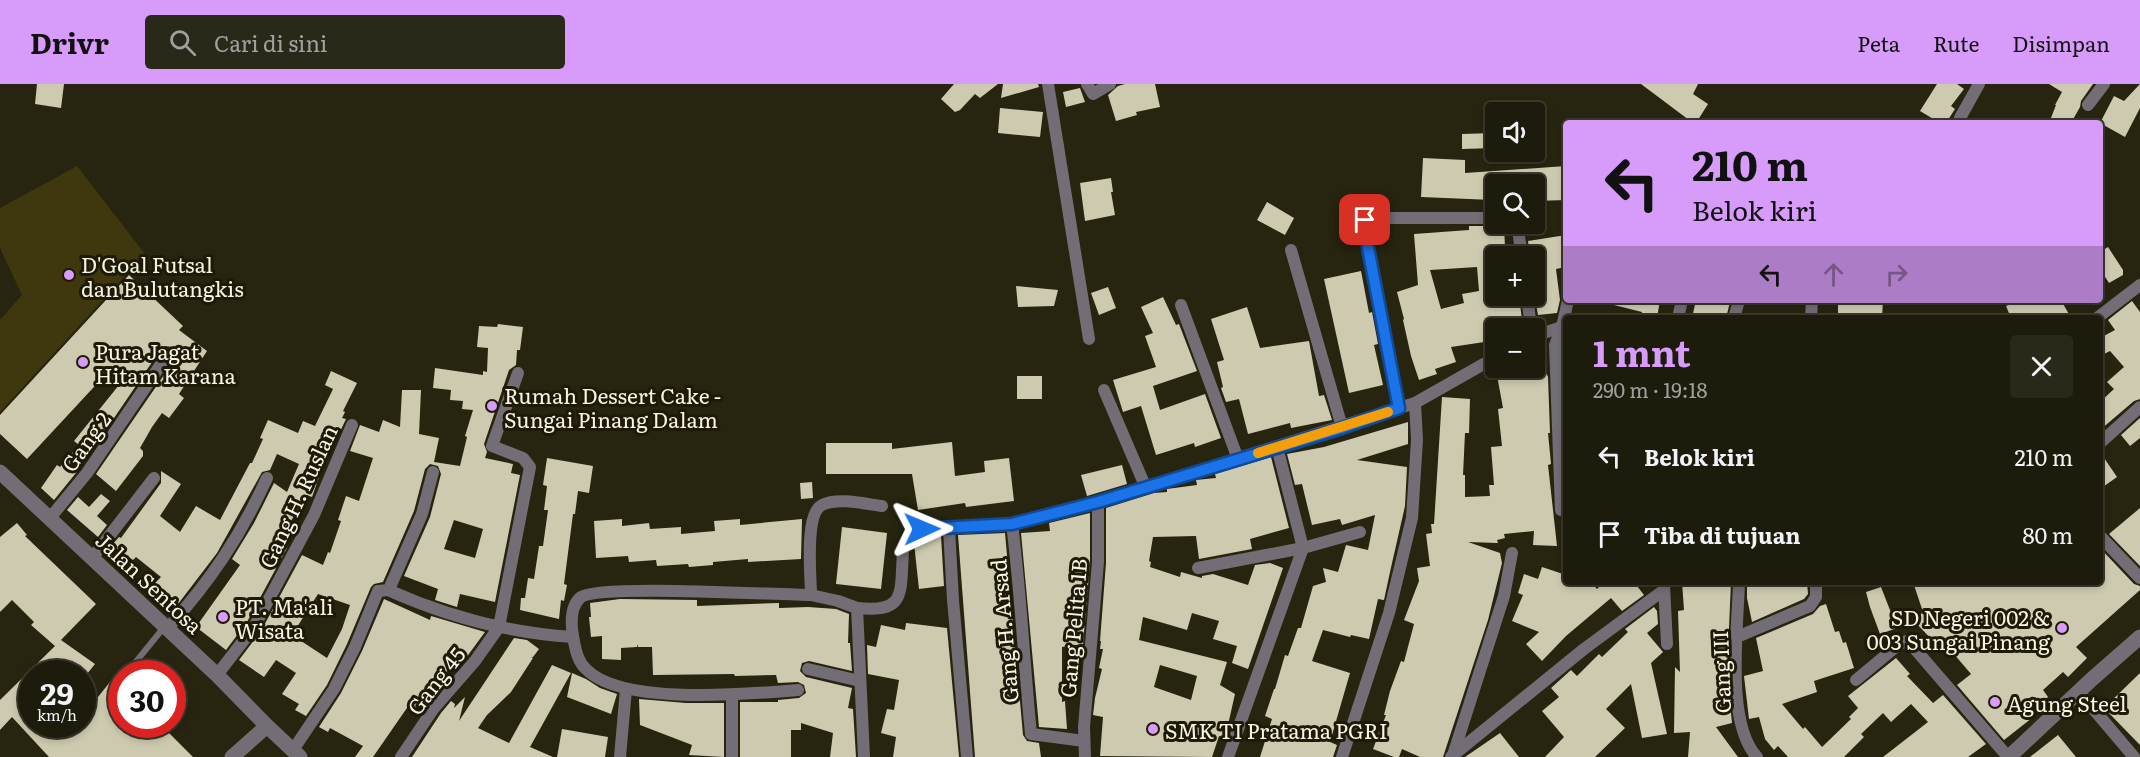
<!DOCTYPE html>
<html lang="id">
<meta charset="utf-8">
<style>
body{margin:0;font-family:Literata,serif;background:#2a2819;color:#f1f3f6;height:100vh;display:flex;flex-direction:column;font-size:22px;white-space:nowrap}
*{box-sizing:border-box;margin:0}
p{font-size:20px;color:#a0a19d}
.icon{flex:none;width:33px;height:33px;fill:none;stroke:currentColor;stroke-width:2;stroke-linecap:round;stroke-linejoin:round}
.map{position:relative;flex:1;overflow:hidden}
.sheet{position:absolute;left:1563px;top:231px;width:540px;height:270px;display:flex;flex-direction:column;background:#1d1b0b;border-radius:6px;box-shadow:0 3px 9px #0003,0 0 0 2px #3b392c}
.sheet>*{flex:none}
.hud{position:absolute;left:1563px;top:36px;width:540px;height:183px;border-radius:6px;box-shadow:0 3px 9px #0003,0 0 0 2px #3b392c;background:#d79bf9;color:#111;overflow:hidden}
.tools{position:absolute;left:1485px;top:18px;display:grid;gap:12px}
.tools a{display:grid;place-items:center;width:60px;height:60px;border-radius:6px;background:#1d1b0b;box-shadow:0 3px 9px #0003,0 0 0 2px #3b392c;font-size:30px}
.speed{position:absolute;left:18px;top:576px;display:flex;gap:12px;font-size:30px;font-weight:700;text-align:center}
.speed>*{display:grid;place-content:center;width:78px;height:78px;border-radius:50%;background:#1d1b0b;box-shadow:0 3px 9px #0003,0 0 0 2px #3b392c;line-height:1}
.speed small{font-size:15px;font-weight:400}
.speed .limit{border:9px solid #d22;background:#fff;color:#111}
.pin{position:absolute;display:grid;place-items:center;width:51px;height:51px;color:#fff;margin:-26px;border-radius:12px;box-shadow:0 3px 9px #0006}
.me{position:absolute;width:66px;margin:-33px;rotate:89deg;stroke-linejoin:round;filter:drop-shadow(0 0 4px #0008)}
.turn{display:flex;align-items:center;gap:21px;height:126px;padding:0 30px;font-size:27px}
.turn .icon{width:78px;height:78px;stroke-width:2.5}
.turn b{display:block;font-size:42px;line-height:51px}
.lanes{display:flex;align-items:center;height:57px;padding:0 30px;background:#0003;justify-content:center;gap:30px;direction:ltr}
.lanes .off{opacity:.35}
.round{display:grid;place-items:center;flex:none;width:63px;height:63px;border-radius:6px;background:#2a2819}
.summary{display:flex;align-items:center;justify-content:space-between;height:102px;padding:0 30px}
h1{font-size:36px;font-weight:700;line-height:45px;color:#d79bf9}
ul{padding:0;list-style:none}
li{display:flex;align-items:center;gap:18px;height:78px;padding:0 30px}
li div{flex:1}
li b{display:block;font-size:22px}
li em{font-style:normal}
header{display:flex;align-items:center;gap:36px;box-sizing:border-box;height:84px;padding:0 30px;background:#d79bf9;color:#111}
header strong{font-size:28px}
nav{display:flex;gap:33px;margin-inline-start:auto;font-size:21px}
.search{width:420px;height:54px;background:#2a2819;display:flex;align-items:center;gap:15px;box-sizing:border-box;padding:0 21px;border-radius:6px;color:#a0a19d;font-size:22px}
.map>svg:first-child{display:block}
.green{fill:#3f380e}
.building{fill:#cecab0;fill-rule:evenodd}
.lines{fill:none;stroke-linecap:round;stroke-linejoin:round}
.service{stroke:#736d76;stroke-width:6}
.minor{stroke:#736d76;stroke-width:12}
.tertiary{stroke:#736d76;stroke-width:15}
.route-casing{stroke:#114b97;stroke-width:15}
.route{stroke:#1a73e8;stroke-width:10}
.slow{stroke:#f59e0b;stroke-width:10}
.poi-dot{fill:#d79bf9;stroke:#1e1a06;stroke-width:2}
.labels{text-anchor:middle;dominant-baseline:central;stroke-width:6;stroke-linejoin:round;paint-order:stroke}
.poi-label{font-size:21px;fill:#f6f4e7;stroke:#1e1a06;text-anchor:start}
.street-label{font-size:21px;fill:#f6f4e7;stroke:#1e1a06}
</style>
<header>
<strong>Drivr</strong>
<div class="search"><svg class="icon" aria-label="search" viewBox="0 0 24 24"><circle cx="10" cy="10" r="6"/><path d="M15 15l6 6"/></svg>Cari di sini</div>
<nav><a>Peta</a><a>Rute</a><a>Disimpan</a></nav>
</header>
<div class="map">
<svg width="2140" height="673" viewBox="0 0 2140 673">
<rect width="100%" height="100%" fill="#27240f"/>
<polygon class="green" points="77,82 145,170 0,328 0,236 22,211 0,164 0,124"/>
<g class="building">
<polygon points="37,0 64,0 61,24 35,20"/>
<polygon points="954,0 998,0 980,14 975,10 960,26 955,28 941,15"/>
<polygon points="1003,0 1038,0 1039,3 1001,14"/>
<polygon points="1125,0 1155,0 1160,23 1136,28 1137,31 1116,37 1108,11 1118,2"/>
<polygon points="1641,0 1698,0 1693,10 1708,20 1696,39 1693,39"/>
<polygon points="1937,0 1957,0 1964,5 1951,22 1955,25 1946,39 1940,39 1920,27"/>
<polygon points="2049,0 2093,0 2081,17 2080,23 2071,39 2049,39 2056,21 2055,21 2062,8"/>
<polygon points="2140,0 2140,24 2125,53 2100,39 2114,12 2124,17"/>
<polygon points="1080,4 1085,18 1066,23 1063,8"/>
<polygon points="1000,24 1043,28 1040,53 998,49"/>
<polygon points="1494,49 1495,64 1462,65 1462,50"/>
<polygon points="1423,74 1465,76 1465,89 1566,82 1566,116 1535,117 1534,100 1491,100 1493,116 1421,113"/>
<polygon points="1111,94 1113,108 1111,108 1115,131 1085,137 1080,99"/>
<polygon points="1267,118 1294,134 1285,151 1257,136"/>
<path d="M 1504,140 L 1505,164 L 1500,164 L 1501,172 L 1496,172 L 1496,212 L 1519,212 L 1523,244 L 1489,244 L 1491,257 L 1451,263 L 1456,278 L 1435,285 L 1437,290 L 1419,296 L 1411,272 L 1403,236 L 1404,235 L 1397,208 L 1418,201 L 1414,150 L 1469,146 L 1469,142 L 1496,142 ZM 1477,183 L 1479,207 L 1462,210 L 1464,219 L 1441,225 L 1430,186 Z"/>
<polygon points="1566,151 1566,183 1556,185 1560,216 1557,229 1538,231 1534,209 1534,172 1530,172 1528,157"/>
<polygon points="2108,163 2123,186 2123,191 2109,199 2100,185 2100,168"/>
<polygon points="1361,187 1369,229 1372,228 1378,260 1374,261 1383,301 1349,309 1324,195"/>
<polygon points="129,191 183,242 179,246 207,267 179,310 184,314 169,334 162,329 152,343 140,364 143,367 143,372 116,407 96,390 175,275 176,267 172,263 165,262 161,265 80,384 54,416 41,404 57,381 60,383 79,361 74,357 119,301 106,290 27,375 0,350 0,331"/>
<polygon points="1016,202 1058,206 1054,222 1018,223"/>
<polygon points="1108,203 1116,224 1099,231 1091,209"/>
<polygon points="1163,213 1176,241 1179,240 1197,287 1153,302 1160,326 1205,310 1221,354 1195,363 1194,359 1156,371 1141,322 1123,328 1113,296 1156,283 1145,252 1153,249 1141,223"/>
<polygon points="1614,216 1660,216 1657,234 1641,234 1642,228 1614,221"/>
<polygon points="1696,216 1721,216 1730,218 1726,234 1692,234"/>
<polygon points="1861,216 1883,216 1882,234 1838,234 1838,220 1861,220"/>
<polygon points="2021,216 2061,216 2071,234 2011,234 2006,222"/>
<polygon points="2132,217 2140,228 2140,315 2134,317 2100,346 2100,318 2114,305 2107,298 2124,283 2110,267 2100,272 2100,254 2115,246 2108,236"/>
<polygon points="1247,223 1260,264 1309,257 1319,312 1324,311 1332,336 1291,344 1290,339 1248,350 1239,315 1226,318 1221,304 1223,303 1217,278 1224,276 1211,235"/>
<path d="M 498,240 L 523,243 L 520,266 L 517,266 L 516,281 L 509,286 L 484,360 L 487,368 L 485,374 L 513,380 L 511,389 L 520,391 L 495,518 L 460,510 L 457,523 L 435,516 L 438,505 L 404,492 L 430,433 L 441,390 L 438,382 L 430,380 L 425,385 L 414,427 L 383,498 L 374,500 L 371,503 L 347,560 L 327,601 L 306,632 L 295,626 L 299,620 L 282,610 L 296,589 L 276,576 L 264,593 L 239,576 L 261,547 L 302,471 L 323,481 L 328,468 L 330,469 L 341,437 L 338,436 L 346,412 L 359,417 L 373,374 L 350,367 L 360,341 L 379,348 L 383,336 L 400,343 L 402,306 L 421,306 L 419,350 L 439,354 L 434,378 L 460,382 L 467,353 L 465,352 L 473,326 L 462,325 L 463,317 L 450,316 L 451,306 L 433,304 L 435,284 L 483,291 L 483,287 L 487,288 L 488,264 L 477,263 L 479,242 L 497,243 ZM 454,436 L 483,445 L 475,474 L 444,465 ZM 318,510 L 350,521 L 342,545 L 327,574 L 292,551 Z"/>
<polygon points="1542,278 1548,293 1550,349 1548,349 1551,380 1548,381 1557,462 1533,461 1534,447 1504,450 1505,454 1497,456 1498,459 1468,458 1500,469 1502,479 1488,536 1443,673 1420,673 1402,665 1399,673 1394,673 1373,665 1386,631 1384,631 1390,607 1401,577 1404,578 1414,540 1404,536 1419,497 1417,484 1430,482 1426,450 1432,449 1431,440 1434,440 1442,313 1470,315 1469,349 1465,349 1463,391 1465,391 1465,413 1490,412 1489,401 1494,401 1491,363 1502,362 1498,325 1503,324 1496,286 1513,284 1514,288 1526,284 1534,284 1534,280"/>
<polygon points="331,287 357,299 343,327 345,328 342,334 346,335 328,373 326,373 312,413 307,411 286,445 292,448 283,463 287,464 247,538 226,566 196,543 240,481 232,475 254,439 274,399 287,408 299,380 277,370 270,386 262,388 217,469 175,524 164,514 168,510 155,499 161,493 136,473 133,476 112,461 119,453 121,454 161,399 161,387 181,400 160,432 180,448 196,422 220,436 250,379 252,379 263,355 260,354 268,336 298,349 303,337 315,342 333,305 325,301"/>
<rect x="1017" y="292" width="25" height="23"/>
<polygon points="2140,334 2140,354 2130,362 2121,351"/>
<polygon points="1408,338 1408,360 1357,376 1407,383 1405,422 1390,488 1384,516 1378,515 1369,555 1351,551 1350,553 1323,546 1312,577 1350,589 1330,658 1337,661 1333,673 1260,673 1272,635 1265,632 1274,605 1275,605 1285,571 1288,572 1298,544 1301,544 1313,502 1326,498 1323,484 1338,488 1346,461 1368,466 1375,431 1342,441 1340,435 1312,441 1302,400 1295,401 1287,370 1324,363"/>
<polygon points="952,358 955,392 985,388 984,377 1009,374 1014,417 966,423 965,419 918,426 912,390 826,390 826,359 892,359 892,365"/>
<polygon points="2100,368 2117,393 2100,405"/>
<path d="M 1271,373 L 1289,444 L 1250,455 L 1252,465 L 1199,475 L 1196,452 L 1153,453 L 1149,477 L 1151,478 L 1150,483 L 1180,493 L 1181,488 L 1202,494 L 1202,492 L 1213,490 L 1248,501 L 1255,481 L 1270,479 L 1283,484 L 1248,585 L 1232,579 L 1237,562 L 1213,555 L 1219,537 L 1192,529 L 1187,546 L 1143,533 L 1139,556 L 1227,578 L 1220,601 L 1235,610 L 1225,654 L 1219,652 L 1212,673 L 1100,672 L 1103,633 L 1093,631 L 1095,614 L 1102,585 L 1099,584 L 1103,565 L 1100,565 L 1101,557 L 1100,557 L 1106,479 L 1106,424 L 1154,409 L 1167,408 L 1167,405 L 1197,401 L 1196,396 L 1216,394 L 1215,390 ZM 1160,581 L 1197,592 L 1191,616 L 1154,603 Z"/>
<polygon points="547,374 593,382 589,409 578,407 575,430 573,430 564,500 567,501 564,517 561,516 559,535 520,526 521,514 525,514 528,494 534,495 539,462 543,462 548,426 544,426 547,402 543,401"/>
<polygon points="1122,381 1127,400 1087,412 1081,391"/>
<polygon points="812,398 813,414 801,415 800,399"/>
<polygon points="101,410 110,417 97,432 107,441 98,453 67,426 78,413 89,423"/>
<polygon points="2140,424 2140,482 2109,450"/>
<polygon points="1090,429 1090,478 1083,560 1062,563 1062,618 1065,617 1067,645 1039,643 1021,449 1050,447 1049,439"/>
<polygon points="622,435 622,442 649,439 650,445 681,443 681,450 715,447 714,437 740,435 740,441 802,435 801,475 748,478 748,475 713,478 713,481 689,483 688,480 657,482 656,476 629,478 628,472 596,474 594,437"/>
<polygon points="17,439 27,451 25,452 96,520 61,556 95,580 87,590 32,590 32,640 82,640 82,607 94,618 114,593 122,599 122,640 160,640 193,673 49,673 12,633 0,646 0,616 55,562 31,541 34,538 12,516 0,528 0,453"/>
<polygon points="842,443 887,449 881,505 836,500"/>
<polygon points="1005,449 1023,651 1027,657 1039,659 1041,673 975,673 958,451"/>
<polygon points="913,450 922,453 941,452 944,502 919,505"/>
<polygon points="2100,464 2134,500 2140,502 2140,506 2076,563 2087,574 2068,593 2063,588 2043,606 2048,613 2028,629 2032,634 2004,656 1957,601 1971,590 1942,556 1937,561 1914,537 1923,528 1913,498 2100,498"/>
<polygon points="1542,483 1566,491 1566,498 1591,498 1597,505 1604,498 1634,498 1644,511 1622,527 1611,514 1566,552 1542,577 1526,560 1539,548 1512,537 1523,511 1518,509 1524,490 1538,495"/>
<polygon points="1682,498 1731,498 1727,590 1732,639 1716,643 1738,673 1688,673 1690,648 1674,649 1675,583 1680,588 1678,527 1684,526"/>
<polygon points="1747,498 1784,498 1784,501 1807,498 1808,510 1804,515 1752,538 1747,514"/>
<polygon points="1881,503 1897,544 1880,550 1870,523 1866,508"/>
<polygon points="384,515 430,536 431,532 485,548 463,578 456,576 436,602 440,605 421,629 409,621 373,673 355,673 363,662 330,644 328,648 319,643 341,609 362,567"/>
<polygon points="620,515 697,516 697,522 779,519 779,524 808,523 836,525 849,530 848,559 850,559 852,587 809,577 802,579 800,587 806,593 852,604 848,624 853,625 856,673 830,673 833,649 801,639 801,646 791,646 791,673 740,673 740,618 778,618 778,616 799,614 806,609 804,601 798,598 778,599 776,591 735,592 734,590 653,591 652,563 638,563 638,560 637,563 621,564 621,576 602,575 602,552 591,553 589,533 591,533 590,519"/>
<polygon points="1826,520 1835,548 1839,547 1843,559 1846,558 1854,584 1814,597 1817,608 1782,620 1803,645 1805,643 1822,663 1851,635 1849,633 1858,624 1848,612 1896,574 1910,590 1907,592 1933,619 1943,611 1986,660 1968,673 1883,673 1928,638 1911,620 1891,638 1883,629 1861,650 1864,653 1844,673 1788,673 1778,662 1774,666 1765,655 1759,633 1749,635 1744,592 1763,587 1756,554 1813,530 1820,522"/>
<polygon points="1654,523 1657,527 1658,540 1647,549 1663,568 1651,579 1667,650 1642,654 1631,600 1606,625 1625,644 1595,673 1545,673 1564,653 1542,627 1559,613 1551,604 1571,586 1577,592 1599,570 1602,573 1628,548 1625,545"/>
<polygon points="906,539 947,544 959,673 893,673 896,653 881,649 887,625 894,626 899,596 868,590 867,561 876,563 881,541 905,546"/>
<polygon points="514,554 527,556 539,565 533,573 531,573 533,574 511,608 487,631 478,644 509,659 552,581 571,589 530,663 553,673 412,673 441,629 451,617 455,620 454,624 465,613 459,637"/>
<polygon points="572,589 586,595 600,604 617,610 611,630 567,613"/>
<polygon points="2140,589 2140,661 2104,624"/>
<polygon points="639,615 686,619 724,619 724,673 689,671 692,661 640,641"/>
<polygon points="562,645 608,653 605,673 557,673"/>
<polygon points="1500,649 1519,673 1465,673"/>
<polygon points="2058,651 2076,673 2030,673"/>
</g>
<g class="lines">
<polyline class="service" points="126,590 165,542"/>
<g class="minor">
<polyline points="1048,0 1089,255"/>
<polyline points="1087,0 1093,10 1110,0"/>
<polyline points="2088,21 2104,0"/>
<polyline points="1960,34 1979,0"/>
<polyline points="1517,140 1522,172"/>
<polyline points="1291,166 1342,343"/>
<polyline points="1527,212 1531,244"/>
<polyline points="1181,221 1238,375"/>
<polyline points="1678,234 1682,216"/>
<polyline points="1734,234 1738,220"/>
<polyline points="1811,234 1812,216"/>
<polyline points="2097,234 2140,201"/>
<polyline points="1534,252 1562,243 1566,243"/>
<polyline points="1104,306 1146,404"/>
<polyline points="1399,324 1363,139 1371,134 1496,134"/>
<polyline points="2100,359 2140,323"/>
<polyline points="1561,426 1555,261 1562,243 1568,216"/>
<polyline points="50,434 87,389 168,270"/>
<path d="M 1012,440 C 1021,510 1024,580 1031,650 L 1084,657"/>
<polyline points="922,445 1012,440 1098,418 1415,319 1496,273"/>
<polyline points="949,445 953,516 967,673"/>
<polyline points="2100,452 2140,494"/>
<polyline points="93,473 154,394"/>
<polyline points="1198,484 1303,464 1360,448"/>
<path d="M 1739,498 C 1738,543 1725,639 1757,673"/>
<polyline points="1664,501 1667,560"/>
<path d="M 388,506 C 446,532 509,549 573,553"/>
<path d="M 811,511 C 811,493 804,430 822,421 C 838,413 865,420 882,422"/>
<path d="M 857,524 C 907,529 900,509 903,468"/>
<path d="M 168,544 C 211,496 240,453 267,394"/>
<polyline points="1737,553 1810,522 1816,513 1816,498"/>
<polyline points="808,585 860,597"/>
<polyline points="217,591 254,543 314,431 352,341"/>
<polyline points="1856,596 1898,561 1906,557 1909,558 2008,673"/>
<path d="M 798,606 C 749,610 621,622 586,585 C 577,577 575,563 573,552 C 571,540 570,522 581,513 C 599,500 776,511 811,511 L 838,517 L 857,524 L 864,673"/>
<polyline points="2079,608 2134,673"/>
<polyline points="293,666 334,605 355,563 378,507 388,506 390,503 422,430 433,388"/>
<polyline points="1453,671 1504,512 1512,469"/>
<polyline points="401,673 434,624 475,577 499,543 530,383 523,374 492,362 518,289"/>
<polyline points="620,673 626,605"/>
<polyline points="732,673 732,611"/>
<polyline points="1085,673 1084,643 1098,478 1098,418"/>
<polyline points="1228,673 1303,464 1277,363"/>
<polyline points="1342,673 1389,529 1412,434 1417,356 1415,319"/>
<polyline points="1451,673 1584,565 1664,506"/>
</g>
<g class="tertiary">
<polyline points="0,388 217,591 267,642 300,673"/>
<polyline points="232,673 267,642"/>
<polyline points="2009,673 2092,595 2140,553"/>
</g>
</g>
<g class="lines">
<g class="route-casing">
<polyline id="route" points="922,445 1012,440 1098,418 1342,344 1399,324 1364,143 1365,136"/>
</g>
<use href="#route" class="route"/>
<polyline class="slow" points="1258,369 1388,328"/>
</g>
<g class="poi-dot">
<circle cx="69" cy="191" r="6"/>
<circle cx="83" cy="278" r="6"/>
<circle cx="492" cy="322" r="6"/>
<circle cx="223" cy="533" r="6"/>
<circle cx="2062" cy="544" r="6"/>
<circle cx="1995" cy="618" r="6"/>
<circle cx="1153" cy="645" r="6"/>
</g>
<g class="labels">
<g class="poi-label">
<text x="81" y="179">D'Goal Futsal<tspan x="81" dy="24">dan Bulutangkis</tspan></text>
<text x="95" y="266">Pura Jagat<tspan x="95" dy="24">Hitam Karana</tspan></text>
<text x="504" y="310">Rumah Dessert Cake -<tspan x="504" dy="24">Sungai Pinang Dalam</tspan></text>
<text x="235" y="521">PT. Ma'ali<tspan x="235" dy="24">Wisata</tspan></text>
<text x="2050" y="532" text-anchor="end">SD Negeri 002 &amp;<tspan x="2050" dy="24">003 Sungai Pinang</tspan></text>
<text x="2007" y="618">Agung Steel</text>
<text x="1165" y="645">SMK TI Pratama PGRI</text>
</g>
<g class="street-label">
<text transform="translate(85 357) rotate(-54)">Gang 2</text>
<text transform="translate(297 412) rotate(-65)">Gang H. Ruslan</text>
<text transform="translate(150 498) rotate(43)">Jalan Sentosa</text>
<text transform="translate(1072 544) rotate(-85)">Gang Pelita 1B</text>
<text transform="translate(1003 547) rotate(-95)">Gang H. Arsad</text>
<text transform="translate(1720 588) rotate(-92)">Gang III</text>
<text transform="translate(435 596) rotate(-52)">Gang 45</text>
</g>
</g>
</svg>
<div class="tools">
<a><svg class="icon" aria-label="sound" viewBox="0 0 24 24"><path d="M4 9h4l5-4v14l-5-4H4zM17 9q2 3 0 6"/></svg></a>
<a><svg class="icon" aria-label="search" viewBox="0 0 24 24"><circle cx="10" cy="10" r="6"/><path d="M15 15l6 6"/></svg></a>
<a>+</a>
<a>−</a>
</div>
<div class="speed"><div>29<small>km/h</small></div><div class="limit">30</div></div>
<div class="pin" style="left:1365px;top:136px;background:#d93025"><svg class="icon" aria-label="arrive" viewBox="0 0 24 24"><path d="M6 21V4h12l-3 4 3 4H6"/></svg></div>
<svg class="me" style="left:922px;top:445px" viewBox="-20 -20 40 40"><path d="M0-17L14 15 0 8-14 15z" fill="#1a73e8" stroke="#fff" stroke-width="4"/></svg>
<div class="hud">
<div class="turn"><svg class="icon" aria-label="left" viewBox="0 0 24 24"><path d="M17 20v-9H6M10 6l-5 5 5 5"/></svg><div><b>210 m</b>Belok kiri</div></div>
<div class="lanes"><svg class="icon" aria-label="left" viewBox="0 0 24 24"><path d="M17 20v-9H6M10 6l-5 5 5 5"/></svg><svg class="icon off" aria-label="ahead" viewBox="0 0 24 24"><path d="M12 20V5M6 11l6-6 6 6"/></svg><svg class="icon off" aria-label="right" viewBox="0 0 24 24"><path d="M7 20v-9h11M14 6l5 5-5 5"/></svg></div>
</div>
<section class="sheet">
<div class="summary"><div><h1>1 mnt</h1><p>290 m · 19:18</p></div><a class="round"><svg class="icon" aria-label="close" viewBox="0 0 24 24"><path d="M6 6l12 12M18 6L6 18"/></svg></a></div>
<ul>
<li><svg class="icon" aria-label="left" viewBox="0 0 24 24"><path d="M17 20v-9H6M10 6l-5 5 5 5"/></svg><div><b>Belok kiri</b></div><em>210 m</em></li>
<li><svg class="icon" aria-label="arrive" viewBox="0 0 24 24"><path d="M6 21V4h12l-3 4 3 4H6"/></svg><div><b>Tiba di tujuan</b></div><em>80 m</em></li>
</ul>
</section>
</div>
